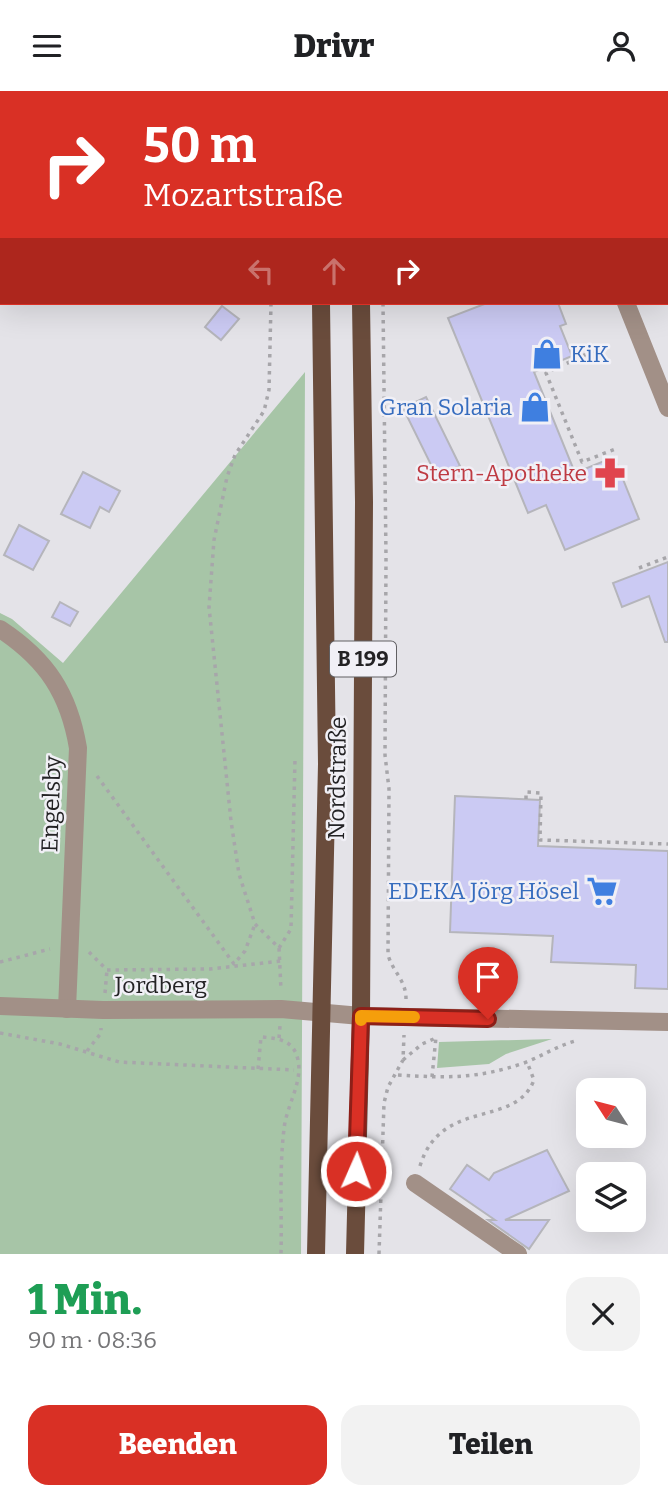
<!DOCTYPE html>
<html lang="de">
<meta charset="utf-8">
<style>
body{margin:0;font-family:Bitter,serif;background:#f2f2f2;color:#202124;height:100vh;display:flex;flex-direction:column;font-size:26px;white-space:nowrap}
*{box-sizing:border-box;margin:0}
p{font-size:23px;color:#757577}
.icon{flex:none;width:38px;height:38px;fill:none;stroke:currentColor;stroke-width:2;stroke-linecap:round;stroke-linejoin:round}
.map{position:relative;height:1163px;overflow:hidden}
.details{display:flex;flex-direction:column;background:#fff;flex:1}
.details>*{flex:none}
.hud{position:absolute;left:0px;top:0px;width:668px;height:214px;box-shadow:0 7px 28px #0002;background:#d93025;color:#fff;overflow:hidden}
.needle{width:46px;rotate:306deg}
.buttons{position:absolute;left:576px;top:987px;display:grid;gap:14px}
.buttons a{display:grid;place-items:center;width:70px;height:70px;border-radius:14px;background:#fff;box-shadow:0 7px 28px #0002;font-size:35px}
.pin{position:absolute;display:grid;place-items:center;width:60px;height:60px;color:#fff;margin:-72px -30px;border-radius:50% 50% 50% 0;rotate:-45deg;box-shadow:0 0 7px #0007}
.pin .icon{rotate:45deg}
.me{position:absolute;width:77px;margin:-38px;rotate:2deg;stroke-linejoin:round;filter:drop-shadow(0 0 5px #0008)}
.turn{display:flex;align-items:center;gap:24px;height:147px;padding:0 28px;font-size:32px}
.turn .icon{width:91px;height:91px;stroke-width:2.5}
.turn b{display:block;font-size:49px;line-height:60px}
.lanes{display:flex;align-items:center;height:66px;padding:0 28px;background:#0003;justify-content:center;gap:35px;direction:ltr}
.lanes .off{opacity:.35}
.round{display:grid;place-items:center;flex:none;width:74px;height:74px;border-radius:21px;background:#f2f2f2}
.overview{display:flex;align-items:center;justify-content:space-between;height:119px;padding:0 28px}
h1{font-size:42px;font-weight:800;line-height:52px;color:#1e9e55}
.cta{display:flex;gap:14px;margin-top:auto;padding:14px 28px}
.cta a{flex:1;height:80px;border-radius:21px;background:#d93025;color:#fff;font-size:28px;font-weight:800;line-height:80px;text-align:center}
.cta a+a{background:#f2f2f2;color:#202124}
header{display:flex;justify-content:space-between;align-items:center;height:91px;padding:0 28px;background:#fff;font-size:32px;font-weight:800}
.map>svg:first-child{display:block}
.green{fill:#a7c5a7}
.building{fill:#cbcaf3;stroke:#b5b5bb;stroke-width:2}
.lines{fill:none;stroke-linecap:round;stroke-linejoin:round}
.path{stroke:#a7a6aa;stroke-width:3.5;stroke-dasharray:3.5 5;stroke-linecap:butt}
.minor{stroke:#a29087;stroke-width:18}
.primary{stroke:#6a4c3c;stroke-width:18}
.route-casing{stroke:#8d1f18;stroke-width:18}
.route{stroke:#d93025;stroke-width:12}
.slow{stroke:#f59e0b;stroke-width:12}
.labels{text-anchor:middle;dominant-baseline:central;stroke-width:5;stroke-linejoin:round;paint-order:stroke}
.shield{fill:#f1f0f6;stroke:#616063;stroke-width:2}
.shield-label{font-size:21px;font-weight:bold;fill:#232224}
.shop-label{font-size:23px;fill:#366cbe;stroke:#f1f0f6;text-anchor:end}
.health-label{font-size:23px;fill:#be3a42;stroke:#f1f0f6;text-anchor:end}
.street-label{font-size:23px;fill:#232224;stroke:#f1f0f6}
</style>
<header><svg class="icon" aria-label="menu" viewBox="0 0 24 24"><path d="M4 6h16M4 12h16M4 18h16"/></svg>Drivr<svg class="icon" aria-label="person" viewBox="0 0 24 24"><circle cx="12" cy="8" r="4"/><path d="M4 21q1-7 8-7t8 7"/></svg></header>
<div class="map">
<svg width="668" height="1163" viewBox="0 0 668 1163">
<rect width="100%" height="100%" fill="#e4e3e8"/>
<g class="green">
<polygon points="305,281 301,1163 0,1163 0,522 12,528 63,572"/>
<polygon points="552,948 506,963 489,973 437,977 439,951"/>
</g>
<g class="building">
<polygon points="487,212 558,212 566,233 560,235 572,265 534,281 575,382 614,366 639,428 565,459 546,414 528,422 448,227"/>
<polygon points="222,215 239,228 221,249 205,236"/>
<polygon points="426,306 460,375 437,386 403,317"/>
<polygon points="83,381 120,400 109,421 100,416 90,437 61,423"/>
<polygon points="19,434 49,450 33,479 4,464"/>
<polygon points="668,471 668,551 665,551 649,505 622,516 613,492"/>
<polygon points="60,511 78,521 70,535 52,526"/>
<polygon points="455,705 540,709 538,755 668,760 668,898 635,897 636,874 551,871 553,845 450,841"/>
<polygon points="547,1059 569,1100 505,1129 549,1129 529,1158 488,1129 495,1129 450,1098 467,1074 489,1089 494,1082"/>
</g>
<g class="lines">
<g class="path">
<polyline points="231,0 232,2"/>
<polyline points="374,0 374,2"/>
<polyline points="271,212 269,299 264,320 235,364 227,386 214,449 209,516 231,730 239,783 255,833 279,857 281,899"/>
<path d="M 383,212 L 386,466 L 385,664 L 389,698 L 388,864 C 393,881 406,889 406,908"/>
<polyline points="593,260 546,282 582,371 618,357"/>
<polyline points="639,477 668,466"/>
<polyline points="97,685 234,873 245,860 255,833"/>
<polyline points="526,708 526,701 541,702 540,749 668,753"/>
<polyline points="279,857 291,838 295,668"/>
<polyline points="89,861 107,879 210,878 281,870"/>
<polyline points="0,871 50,858"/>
<polyline points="105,902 107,879"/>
<polyline points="0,942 60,953 119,971 294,979"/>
<polyline points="279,947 280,935"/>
<polyline points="87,960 101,942 101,937"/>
<polyline points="403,969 422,953 436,947"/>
<path d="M 258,978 L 261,946 C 278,947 294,949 298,969 C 303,991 286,1016 284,1038 C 279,1079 282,1122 281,1163"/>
<path d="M 398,984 C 447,987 477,988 524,972 C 542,965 557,955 575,950"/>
<polyline points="432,986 436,946"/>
<path d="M 420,1075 C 441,1006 515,1038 534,989 L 527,971"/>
<polyline points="379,1163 384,1012 388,996 403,969 404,944"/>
</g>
<g class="minor">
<polyline points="569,0 569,2"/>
<polyline points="0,76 2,75"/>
<polyline points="626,212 668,317"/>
<path d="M 0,538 C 47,569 69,603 78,657 L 67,918"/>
<polyline points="0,915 103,919 281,918 361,925 668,931"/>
<polyline points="415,1092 518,1163"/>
</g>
<g class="primary">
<polyline points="312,0 312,2"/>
<polyline points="352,0 352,2"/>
<polyline points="316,1163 327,673 321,212"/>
<polyline points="355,1163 361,925 364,411 361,212"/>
</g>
</g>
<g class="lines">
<g class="route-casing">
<polyline id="route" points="356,1080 361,925 488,928"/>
</g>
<use href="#route" class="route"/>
<polyline class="slow" points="361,929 361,925 414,926"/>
</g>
<defs>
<g id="shop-bare" transform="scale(2.415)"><path d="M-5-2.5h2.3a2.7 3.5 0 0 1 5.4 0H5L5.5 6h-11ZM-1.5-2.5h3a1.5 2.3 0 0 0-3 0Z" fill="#3f7fe0" stroke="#f1f0f6" stroke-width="2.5" paint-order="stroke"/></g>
<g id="pharmacy-bare" transform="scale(2.415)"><path d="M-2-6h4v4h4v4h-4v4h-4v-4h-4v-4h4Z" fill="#e0444e" stroke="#f1f0f6" stroke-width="2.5" paint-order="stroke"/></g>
<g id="supermarket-bare" transform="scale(2.415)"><path d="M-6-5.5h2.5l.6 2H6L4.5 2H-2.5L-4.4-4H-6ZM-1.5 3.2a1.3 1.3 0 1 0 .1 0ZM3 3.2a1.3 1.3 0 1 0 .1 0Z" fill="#3f7fe0" stroke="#f1f0f6" stroke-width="2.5" paint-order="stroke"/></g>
</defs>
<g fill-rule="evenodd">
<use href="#shop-bare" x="547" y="263"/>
<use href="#shop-bare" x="535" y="316"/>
<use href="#pharmacy-bare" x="610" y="382"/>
<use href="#supermarket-bare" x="602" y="800"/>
</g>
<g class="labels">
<rect class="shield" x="330" y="550.5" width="66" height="35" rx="5"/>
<g class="shield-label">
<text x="363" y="568">B 199</text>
</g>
<g class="shop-label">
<text x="570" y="263" text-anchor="start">KiK</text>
<text x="512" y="316">Gran Solaria</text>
<text x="579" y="800">EDEKA Jörg Hösel</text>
</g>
<g class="health-label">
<text x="587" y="382">Stern-Apotheke</text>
</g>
<g class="street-label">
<text transform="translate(337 687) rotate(-89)">Nordstraße</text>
<text transform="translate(51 713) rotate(-88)">Engelsby</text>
<text x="161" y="894">Jordberg</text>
</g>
</g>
</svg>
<div class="buttons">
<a><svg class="needle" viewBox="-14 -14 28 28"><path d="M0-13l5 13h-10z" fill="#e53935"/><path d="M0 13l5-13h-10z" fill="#757577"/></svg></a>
<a><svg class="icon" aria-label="layers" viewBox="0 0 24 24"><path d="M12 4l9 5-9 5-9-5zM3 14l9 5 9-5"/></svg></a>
</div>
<div class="pin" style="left:488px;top:928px;background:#d93025"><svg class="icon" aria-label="arrive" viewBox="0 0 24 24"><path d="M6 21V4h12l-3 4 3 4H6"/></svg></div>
<svg class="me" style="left:356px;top:1080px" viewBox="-20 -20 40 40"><circle r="17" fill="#d93025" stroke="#fff" stroke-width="3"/><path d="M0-11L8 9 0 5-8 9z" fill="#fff"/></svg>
<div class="hud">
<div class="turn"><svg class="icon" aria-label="right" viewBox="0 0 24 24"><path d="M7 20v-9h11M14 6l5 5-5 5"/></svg><div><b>50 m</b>Mozartstraße</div></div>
<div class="lanes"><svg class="icon off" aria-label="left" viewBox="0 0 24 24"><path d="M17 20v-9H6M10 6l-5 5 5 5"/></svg><svg class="icon off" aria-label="ahead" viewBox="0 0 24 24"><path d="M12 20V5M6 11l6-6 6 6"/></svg><svg class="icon" aria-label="right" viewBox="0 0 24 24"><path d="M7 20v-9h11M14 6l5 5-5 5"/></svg></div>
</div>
</div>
<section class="details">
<div class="overview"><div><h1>1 Min.</h1><p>90 m · 08:36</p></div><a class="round"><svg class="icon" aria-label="close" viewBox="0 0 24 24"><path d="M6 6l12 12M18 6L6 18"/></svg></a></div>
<div class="cta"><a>Beenden</a><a>Teilen</a></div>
</section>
